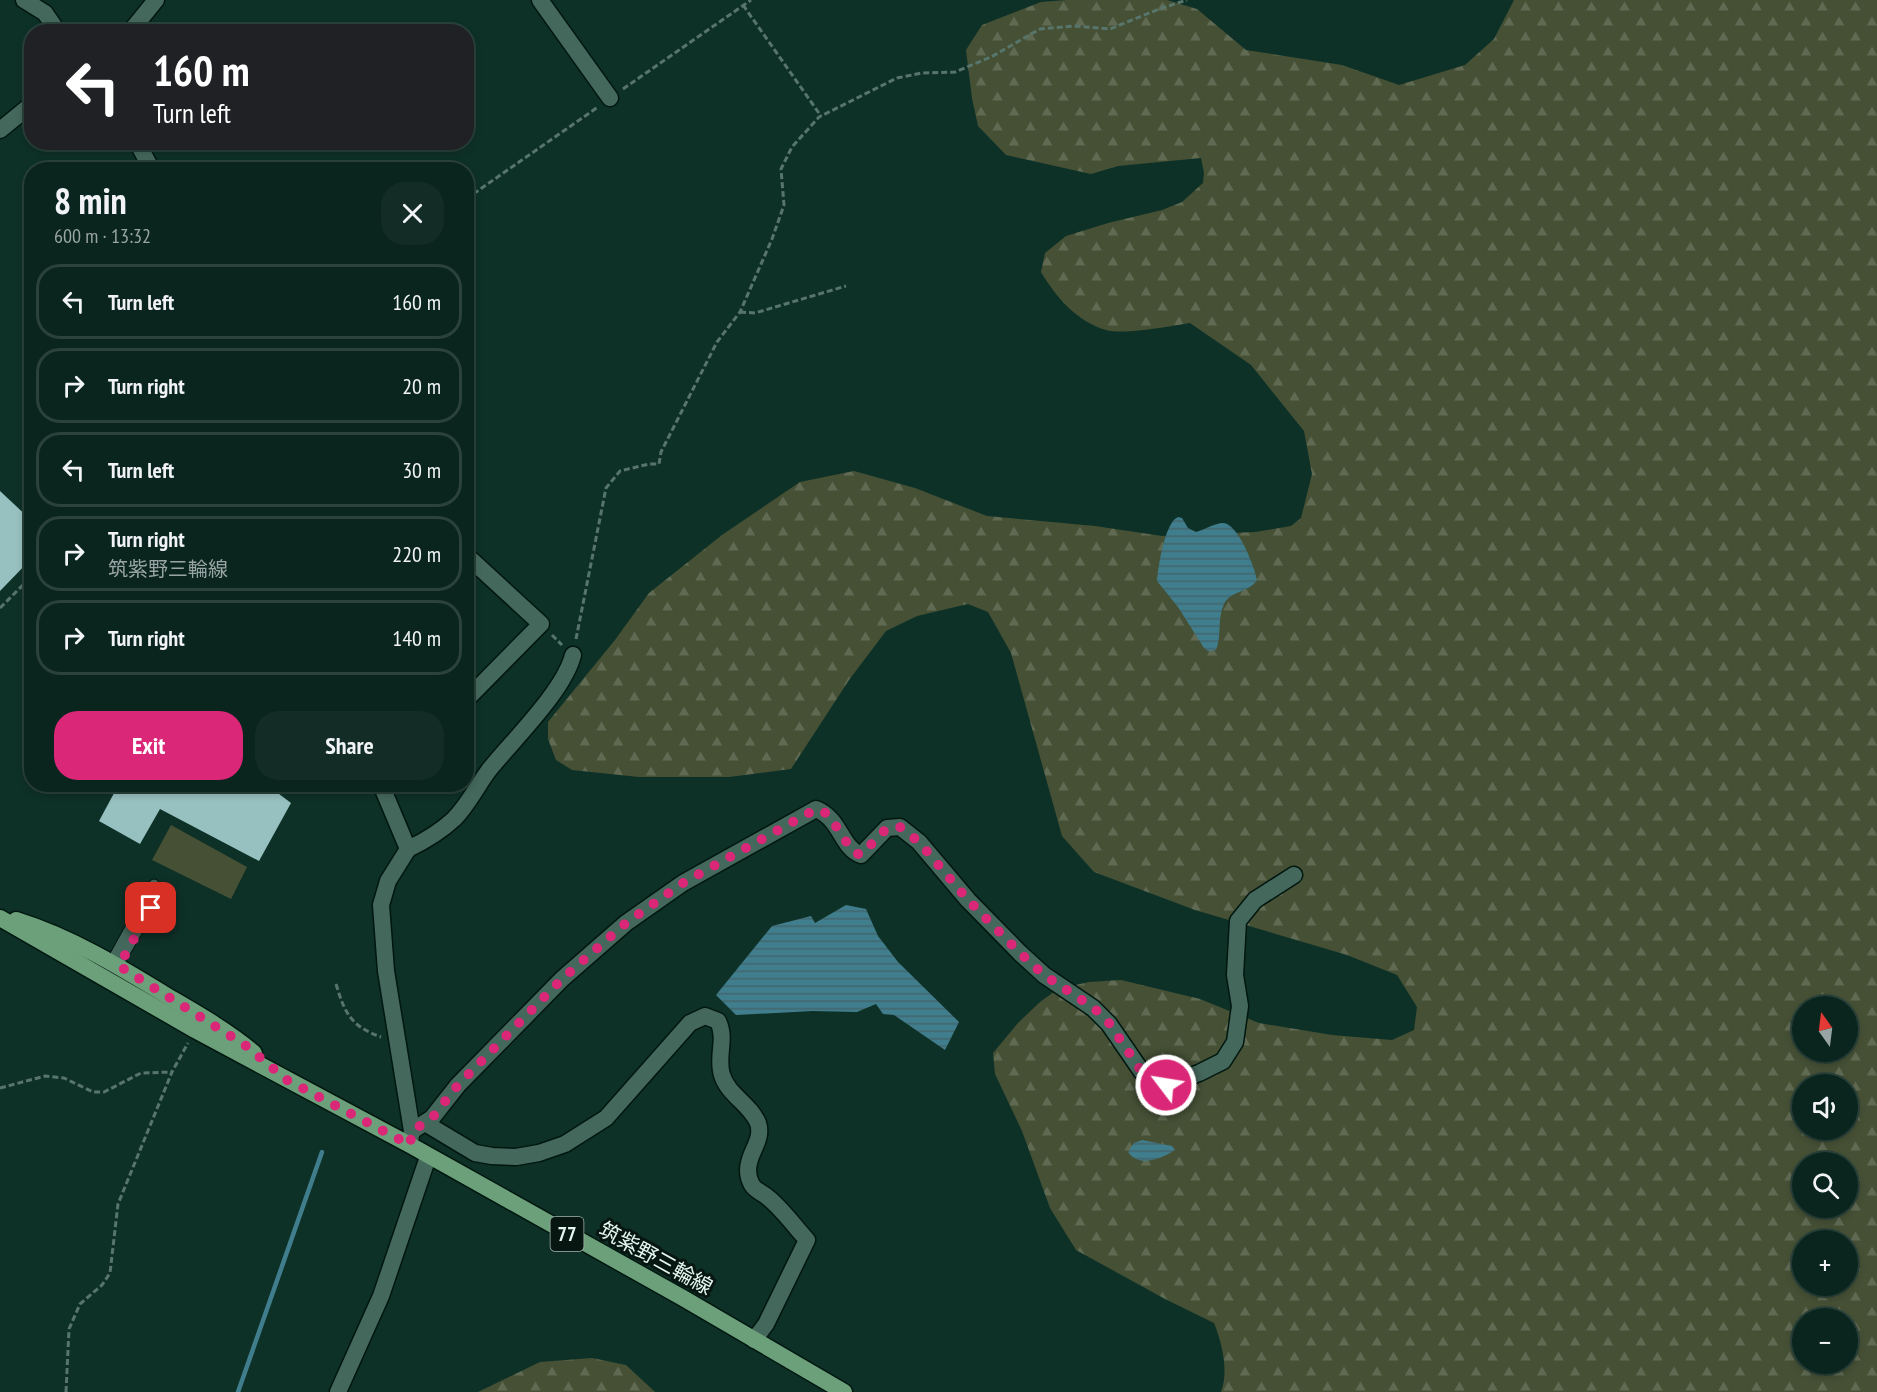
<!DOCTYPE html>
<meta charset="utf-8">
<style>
body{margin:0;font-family:"PT Sans Narrow","Noto Sans JP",sans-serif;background:#132d26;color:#f1f3f6;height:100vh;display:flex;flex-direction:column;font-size:22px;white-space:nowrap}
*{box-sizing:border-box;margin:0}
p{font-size:20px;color:#99a5a4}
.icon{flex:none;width:33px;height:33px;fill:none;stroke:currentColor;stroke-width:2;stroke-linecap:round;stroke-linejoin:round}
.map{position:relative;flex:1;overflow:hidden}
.sheet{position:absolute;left:24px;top:162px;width:450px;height:630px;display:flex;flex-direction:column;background:#0a251d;border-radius:24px;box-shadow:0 3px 9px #0003,0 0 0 2px #2a423b}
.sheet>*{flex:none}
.banner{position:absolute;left:24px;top:24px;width:450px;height:126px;border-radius:24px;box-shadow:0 3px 9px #0003,0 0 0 2px #2a423b;background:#202124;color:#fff;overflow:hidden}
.needle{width:39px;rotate:346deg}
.tools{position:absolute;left:1792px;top:996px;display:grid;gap:12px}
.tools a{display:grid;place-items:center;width:66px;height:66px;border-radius:50%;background:#0a251d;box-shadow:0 3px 9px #0003,0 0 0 2px #2a423b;font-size:30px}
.pin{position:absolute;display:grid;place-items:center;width:51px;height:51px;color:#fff;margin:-26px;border-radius:12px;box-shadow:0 3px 9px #0006}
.me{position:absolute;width:66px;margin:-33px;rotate:301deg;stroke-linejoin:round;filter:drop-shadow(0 0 4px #0008)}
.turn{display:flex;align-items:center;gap:21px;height:126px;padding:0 30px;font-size:27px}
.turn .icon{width:78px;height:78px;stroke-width:2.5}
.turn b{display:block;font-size:42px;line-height:51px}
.round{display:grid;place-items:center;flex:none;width:63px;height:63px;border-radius:24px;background:#132d26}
.summary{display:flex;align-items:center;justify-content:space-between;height:102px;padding:0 30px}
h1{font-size:36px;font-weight:600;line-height:45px}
.cta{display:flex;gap:12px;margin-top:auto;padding:12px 30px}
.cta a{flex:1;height:69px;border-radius:24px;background:#db2777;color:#fff;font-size:24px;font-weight:600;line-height:69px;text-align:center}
.cta a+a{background:#132d26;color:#f1f3f6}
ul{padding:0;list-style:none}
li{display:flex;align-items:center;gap:18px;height:75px;margin:0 12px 9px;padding:0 18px;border:3px solid #2a423b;border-radius:24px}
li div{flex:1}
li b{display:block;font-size:22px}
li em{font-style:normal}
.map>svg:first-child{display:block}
.forest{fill:url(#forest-firs);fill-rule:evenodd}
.pitch{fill:#455035}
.water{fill:url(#water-rules)}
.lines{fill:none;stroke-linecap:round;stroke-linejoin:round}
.stream{stroke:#407d8d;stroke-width:4.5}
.building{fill:#97c1c0}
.service-casing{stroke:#001710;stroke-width:11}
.minor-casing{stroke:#001710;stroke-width:19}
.primary-casing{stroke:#001710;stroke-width:19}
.path{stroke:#58756c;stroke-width:3;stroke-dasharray:6 3;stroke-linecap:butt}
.service{stroke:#45685c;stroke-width:9}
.minor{stroke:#45685c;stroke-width:16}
.primary{stroke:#6ba07a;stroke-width:16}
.route{stroke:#db2777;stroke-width:10;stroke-dasharray:0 18}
.labels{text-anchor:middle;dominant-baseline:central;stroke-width:6;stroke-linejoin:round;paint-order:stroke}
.shield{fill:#071611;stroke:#a2b4ad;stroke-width:1.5}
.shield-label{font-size:20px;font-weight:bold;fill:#e5f8f0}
.street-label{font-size:21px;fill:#e5f8f0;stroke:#071611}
</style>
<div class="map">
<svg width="1877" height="1392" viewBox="0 0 1877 1392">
<defs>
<pattern id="forest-firs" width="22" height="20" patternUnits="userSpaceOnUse" patternTransform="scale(1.5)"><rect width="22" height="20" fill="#455035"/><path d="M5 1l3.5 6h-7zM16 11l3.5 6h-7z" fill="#606a53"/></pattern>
<pattern id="water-rules" width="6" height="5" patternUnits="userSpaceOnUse" patternTransform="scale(1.5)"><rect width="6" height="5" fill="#407d8d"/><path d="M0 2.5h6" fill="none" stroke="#42666e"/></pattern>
</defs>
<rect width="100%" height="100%" fill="#0e3127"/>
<g class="forest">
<path d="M 1067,0 L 1167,0 L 1197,9 L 1246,50 L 1342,65 L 1399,85 L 1465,65 L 1494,39 L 1514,0 L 1877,0 L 1877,1392 L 1221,1392 C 1229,1371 1222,1343 1214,1323 L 1165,1299 L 1076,1250 L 1050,1208 L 1022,1131 L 995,1074 L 993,1053 L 1018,1023 L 1040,1002 L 1058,989 L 1089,982 L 1121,980 L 1200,999 L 1259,1023 L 1332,1035 L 1392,1040 L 1414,1030 L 1417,1007 L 1397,975 L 1347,955 L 1195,910 L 1094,872 L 1062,836 L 1011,653 L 988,612 L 968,604 L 917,616 L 886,631 L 849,680 L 791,769 L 729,777 L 639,777 L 572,770 L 556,760 L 548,739 L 548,722 L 615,640 L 649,593 L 722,535 L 800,482 L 854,471 L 915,488 L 987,516 L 1095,526 L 1162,536 L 1255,532 L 1291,526 L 1301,518 L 1312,474 L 1304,431 L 1251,365 L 1190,323 C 1171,326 1124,335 1106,330 C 1076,321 1056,297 1041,272 L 1045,253 L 1066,236 L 1108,223 L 1162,210 L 1182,202 L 1203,183 L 1204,173 L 1201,158 L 1118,166 L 1091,174 L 1006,155 L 978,126 L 972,98 L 966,50 L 982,25 L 1041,2 ZM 1803,1006 L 1848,1006 L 1848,1052 L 1803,1052 ZM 1803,1084 L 1848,1084 L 1848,1130 L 1803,1130 ZM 1803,1162 L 1848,1162 L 1848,1208 L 1803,1208 ZM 1803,1240 L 1848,1240 L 1848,1286 L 1803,1286 ZM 1803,1318 L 1848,1318 L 1848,1364 L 1803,1364 Z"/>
<polygon points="592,1358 626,1365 655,1392 478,1392 540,1362"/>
</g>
<polygon class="pitch" points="171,825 247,867 231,899 152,860"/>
<g class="water">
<path d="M 1178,517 L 1182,518 L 1188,528 L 1196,532 C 1204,530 1215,523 1223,523 C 1238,523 1255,568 1257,580 C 1250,592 1230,591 1224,604 C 1217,618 1222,636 1216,650 L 1208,651 L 1204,648 L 1178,607 L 1157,581 C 1158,567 1165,522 1178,517 Z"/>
<polygon points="846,905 866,909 878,936 898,962 959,1022 945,1050 894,1015 883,1014 876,1004 857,1012 812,1011 736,1015 716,995 772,926 811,916 815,923"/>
<path d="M 1142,1140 L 1172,1146 L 1175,1150 C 1161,1159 1139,1168 1128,1152 L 1134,1143 Z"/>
</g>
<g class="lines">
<polyline class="stream" points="238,1392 322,1152"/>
</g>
<g class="building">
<polygon points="0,491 32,521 32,558 0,591"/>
<polygon points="119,784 132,784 143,790 146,784 266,784 291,803 259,861 160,809 140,844 99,821"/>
</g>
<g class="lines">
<g class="service-casing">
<g id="service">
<polyline points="112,966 111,962 154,884"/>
<polyline points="117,967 162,889"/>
</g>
</g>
<g class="minor-casing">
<g id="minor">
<polyline points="24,0 45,13 58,32"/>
<polyline points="540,0 610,98"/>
<polyline points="130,32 156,0"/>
<polyline points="0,130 32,104"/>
<polyline points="137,142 152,170"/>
<polyline points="466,555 541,624 466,700"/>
<polyline points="385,784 382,787 408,849 388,881 381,905 386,971 412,1131 410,1141"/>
<path d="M 408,849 C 425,841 440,832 454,819 C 468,805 477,786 489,770 C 513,740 564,691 573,655"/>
<path d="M 425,1123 L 475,1153 L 492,1156 L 516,1157 L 539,1153 L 565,1144 L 606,1118 L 690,1023 L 705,1016 L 718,1021 C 727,1040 716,1056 722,1075 C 728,1095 750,1104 758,1123 C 763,1138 752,1149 749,1163 C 747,1171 748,1178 752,1185 C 755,1190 761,1192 766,1196 C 781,1207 794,1226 807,1240 L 766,1324 L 754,1340"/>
<path d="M 412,1131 L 432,1118 L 458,1085 L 562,979 L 626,923 L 683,883 L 816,809 C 841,819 841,848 861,855 L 887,828 L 900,827 L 919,842 L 968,900 L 1020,953 L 1044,975 L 1093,1008 L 1109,1024 L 1142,1072 L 1166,1085 L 1199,1073 L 1223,1061 L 1235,1042 L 1240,1006 L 1235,975 L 1238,921 L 1255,900 L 1294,875"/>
<polyline points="338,1392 381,1296 428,1157"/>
</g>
</g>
<g class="primary-casing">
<g id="primary">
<polyline points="0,918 195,1030 410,1145 683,1298 844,1392"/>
<path d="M 16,920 C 71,937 120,967 169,997 C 198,1014 228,1031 254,1053"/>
</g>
</g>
<g class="path">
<polyline points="743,5 821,116"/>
<polyline points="623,89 751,0"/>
<polyline points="466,199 598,107"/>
<polyline points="740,312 755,313 846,286"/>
<polyline points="0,608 32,576"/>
<polyline points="552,635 562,645"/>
<polyline points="576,639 606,488 620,471 649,464 659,464 661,452 717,342 740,312 772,239 784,205 781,169 792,147 819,117 897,78 922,73 955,72 991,57 1040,29 1074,26 1110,29 1159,9 1187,0"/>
<path d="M 336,984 C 345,1014 351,1026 381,1037"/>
<polyline points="0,1088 45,1076 64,1078 93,1092 104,1092 141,1073 172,1072"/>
<polyline points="66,1392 69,1329 80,1304 102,1285 110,1273 118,1204 172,1072 188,1043"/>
</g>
<use href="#service" class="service"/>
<use href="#minor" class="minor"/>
<use href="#primary" class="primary"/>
</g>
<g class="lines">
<polyline class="route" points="151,908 119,966 245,1045 287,1080 410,1145 412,1131 432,1118 458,1085 562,979 626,923 683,883 816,809 828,814 853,852 861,855 887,828 900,827 919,842 968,900 1020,953 1044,975 1094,1008 1109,1023 1142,1072 1166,1085"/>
</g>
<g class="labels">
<rect class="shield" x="550.5" y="1217" width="33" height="34" rx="4.5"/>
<g class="shield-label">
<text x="567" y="1234">77</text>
</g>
<g class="street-label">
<text transform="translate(656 1258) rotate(29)">筑紫野三輪線</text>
</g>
</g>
</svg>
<div class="tools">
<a><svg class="needle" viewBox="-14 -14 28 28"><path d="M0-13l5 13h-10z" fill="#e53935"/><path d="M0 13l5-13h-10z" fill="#99a5a4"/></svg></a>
<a><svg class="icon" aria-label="sound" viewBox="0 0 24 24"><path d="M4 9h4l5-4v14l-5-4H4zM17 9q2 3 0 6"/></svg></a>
<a><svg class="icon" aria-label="search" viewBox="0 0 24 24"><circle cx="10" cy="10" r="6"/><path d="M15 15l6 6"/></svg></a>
<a>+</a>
<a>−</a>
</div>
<div class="pin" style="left:151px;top:908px;background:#d93025"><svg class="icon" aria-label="arrive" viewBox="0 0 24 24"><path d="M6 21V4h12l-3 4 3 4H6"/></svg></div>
<svg class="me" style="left:1166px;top:1085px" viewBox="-20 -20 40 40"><circle r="17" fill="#db2777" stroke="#fff" stroke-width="3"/><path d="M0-11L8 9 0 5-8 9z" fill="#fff"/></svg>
<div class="banner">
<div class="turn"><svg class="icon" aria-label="left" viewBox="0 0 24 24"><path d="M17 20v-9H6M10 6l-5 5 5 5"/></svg><div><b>160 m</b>Turn left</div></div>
</div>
<section class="sheet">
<div class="summary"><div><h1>8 min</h1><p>600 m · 13:32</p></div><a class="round"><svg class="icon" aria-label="close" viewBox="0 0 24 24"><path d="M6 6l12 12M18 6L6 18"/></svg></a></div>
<ul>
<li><svg class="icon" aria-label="left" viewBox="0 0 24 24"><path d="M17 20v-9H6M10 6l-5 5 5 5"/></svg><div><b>Turn left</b></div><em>160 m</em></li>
<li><svg class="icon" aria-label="right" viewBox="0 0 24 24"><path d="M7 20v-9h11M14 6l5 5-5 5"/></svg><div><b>Turn right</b></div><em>20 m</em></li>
<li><svg class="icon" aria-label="left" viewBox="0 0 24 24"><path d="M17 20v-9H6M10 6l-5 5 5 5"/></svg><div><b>Turn left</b></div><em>30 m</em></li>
<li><svg class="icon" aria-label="right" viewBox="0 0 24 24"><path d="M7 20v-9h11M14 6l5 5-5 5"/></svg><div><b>Turn right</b><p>筑紫野三輪線</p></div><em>220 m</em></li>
<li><svg class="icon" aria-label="right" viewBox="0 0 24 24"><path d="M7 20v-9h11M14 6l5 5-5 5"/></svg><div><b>Turn right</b></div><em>140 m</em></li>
</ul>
<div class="cta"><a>Exit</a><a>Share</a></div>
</section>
</div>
